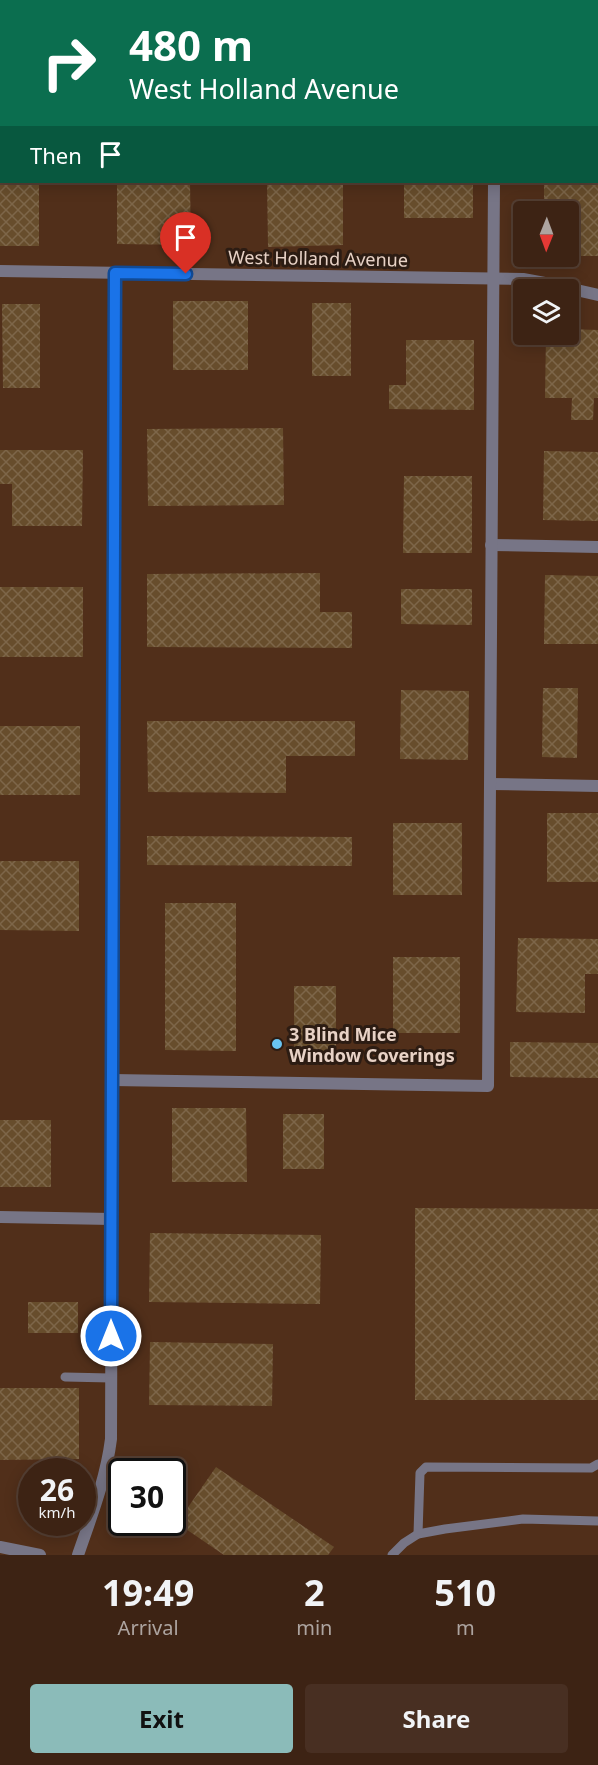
<!DOCTYPE html>
<style>
body{margin:0;font-family:"Noto Sans",sans-serif;background:#482f22;color:#f1f3f6;height:100vh;display:flex;flex-direction:column;font-size:22px;white-space:nowrap}
*{box-sizing:border-box;margin:0}
p{font-size:20px;color:#ada4a0}
.icon{flex:none;width:33px;height:33px;fill:none;stroke:currentColor;stroke-width:2;stroke-linecap:round;stroke-linejoin:round}
.map{position:relative;height:1555px;overflow:hidden}
.drawer{display:flex;flex-direction:column;background:#3d2314;flex:1}
.drawer>*{flex:none}
.top-card{position:absolute;left:0px;top:0px;width:598px;height:183px;box-shadow:0 3px 15px #0003,0 0 0 2px #564034;background:#0b6e4f;color:#fff;overflow:hidden}
.needle{width:39px;rotate:181deg}
.controls{position:absolute;left:513px;top:201px;display:grid;gap:12px}
.controls a{display:grid;place-items:center;width:66px;height:66px;border-radius:6px;background:#3d2314;box-shadow:0 3px 15px #0003,0 0 0 2px #564034;font-size:30px}
.speed{position:absolute;left:18px;top:1458px;display:flex;gap:12px;font-size:30px;font-weight:700;text-align:center}
.speed>*{display:grid;place-content:center;width:78px;height:78px;border-radius:50%;background:#3d2314;box-shadow:0 3px 15px #0003,0 0 0 2px #564034;line-height:1}
.speed small{font-size:15px;font-weight:400}
.speed .limit{border:3px solid #111;border-radius:9px;background:#fff;color:#111}
.pin{position:absolute;display:grid;place-items:center;width:51px;height:51px;color:#fff;margin:-62px -26px;border-radius:50% 50% 50% 0;rotate:-45deg;box-shadow:0 0 6px #0007}
.pin .icon{rotate:45deg}
.me{position:absolute;width:66px;margin:-33px;rotate:0deg;stroke-linejoin:round;filter:drop-shadow(0 0 4px #0008)}
.turn{display:flex;align-items:center;gap:21px;height:126px;padding:0 30px;font-size:27px}
.turn .icon{width:78px;height:78px;stroke-width:2.5}
.turn b{display:block;font-size:42px;line-height:51px}
.then{display:flex;align-items:center;height:57px;padding:0 30px;background:#0003;gap:12px;font-size:22px}
.eta{display:flex;justify-content:space-evenly;align-items:center;height:102px;text-align:center}
.eta b{font-size:36px;font-weight:700;line-height:42px}
.action{display:flex;gap:12px;margin-top:auto;padding:12px 30px}
.action a{flex:1;height:69px;border-radius:6px;background:#8bbbb9;color:#111;font-size:24px;font-weight:700;line-height:69px;text-align:center}
.action a+a{background:#482f22;color:#f1f3f6}
.map>svg:first-child{display:block}
.building{fill:url(#building-cross-hatch)}
.lines{fill:none;stroke-linecap:round;stroke-linejoin:round}
.service{stroke:#777586;stroke-width:9}
.minor{stroke:#777586;stroke-width:12}
.tertiary{stroke:#777586;stroke-width:12}
.route-casing{stroke:#114b97;stroke-width:15}
.route{stroke:#1a73e8;stroke-width:10}
.poi-dot{fill:#69c4f1;stroke:#2c1c13;stroke-width:2}
.labels{text-anchor:middle;dominant-baseline:central;stroke-width:6;stroke-linejoin:round;paint-order:stroke}
.street-label{font-size:18px;fill:#e8d2c6;stroke:#2c1c13}
.poi-label{font-size:18px;font-weight:bold;fill:#e8d2c6;stroke:#2c1c13;text-anchor:start}
</style>
<div class="map">
<svg width="598" height="1555" viewBox="0 0 598 1555">
<defs>
<pattern id="building-cross-hatch" width="8" height="8" patternUnits="userSpaceOnUse" patternTransform="scale(1.5)"><rect width="8" height="8" fill="#674d2c"/><path d="M0 0l8 8M0 8l8-8" fill="none" stroke="#7d6649"/></pattern>
</defs>
<rect width="100%" height="100%" fill="#512f1a"/>
<g class="building">
<rect x="0" y="182" width="39" height="64"/>
<polygon points="117,182 190,182 191,245 117,244"/>
<polygon points="267,182 343,182 343,245 268,247"/>
<rect x="404" y="182" width="69" height="36"/>
<polygon points="544,182 598,182 598,256 568,256 568,212 544,212"/>
<rect x="173" y="301" width="75" height="69"/>
<rect x="312" y="303" width="39" height="73"/>
<polygon points="2,304 40,304 40,388 3,388"/>
<polygon points="568,329 598,330 598,398 594,398 593,420 571,420 572,398 545,398 546,334 568,334"/>
<polygon points="406,340 474,340 474,410 389,409 389,385 406,385"/>
<polygon points="283,428 284,505 148,506 147,429"/>
<polygon points="0,450 83,450 82,526 12,526 12,484 0,484"/>
<polygon points="544,451 598,452 598,521 543,520"/>
<polygon points="404,476 472,476 472,553 403,553"/>
<polygon points="320,573 320,612 352,612 352,648 147,647 147,574"/>
<polygon points="545,575 598,576 598,644 544,644"/>
<rect x="0" y="587" width="83" height="70"/>
<polygon points="401,589 472,589 472,625 401,624"/>
<polygon points="543,688 578,688 577,758 542,757"/>
<polygon points="401,690 469,691 468,760 400,759"/>
<polygon points="147,721 355,721 355,756 286,756 286,793 148,792"/>
<rect x="0" y="726" width="80" height="69"/>
<rect x="547" y="813" width="51" height="69"/>
<rect x="393" y="823" width="69" height="72"/>
<polygon points="147,836 352,837 352,866 147,865"/>
<polygon points="0,861 79,861 79,931 0,930"/>
<polygon points="165,903 236,903 236,1051 165,1050"/>
<polygon points="518,938 598,939 598,974 585,974 585,1013 516,1012"/>
<rect x="393" y="957" width="67" height="76"/>
<rect x="294" y="986" width="42" height="67"/>
<polygon points="510,1042 598,1043 598,1078 510,1077"/>
<polygon points="172,1108 246,1108 247,1182 172,1182"/>
<rect x="283" y="1114" width="41" height="55"/>
<rect x="0" y="1120" width="51" height="67"/>
<polygon points="415,1208 598,1209 598,1400 415,1400"/>
<polygon points="150,1233 321,1235 320,1304 149,1302"/>
<rect x="28" y="1302" width="50" height="31"/>
<polygon points="150,1342 273,1344 272,1406 149,1405"/>
<polygon points="0,1388 79,1388 79,1459 0,1460"/>
<polygon points="216,1467 334,1547 328,1555 224,1555 177,1523"/>
</g>
<g class="lines">
<g class="service">
<polyline points="359,2 359,0"/>
<polyline points="0,47 2,47"/>
<polyline points="65,1377 111,1378"/>
<polyline points="418,1534 420,1473 426,1467 591,1468 598,1464"/>
<polyline points="392,1555 404,1543 418,1534 445,1529 523,1519 598,1521"/>
</g>
<g class="minor">
<polyline points="495,2 495,0"/>
<polyline points="597,96 598,96"/>
<polyline points="0,271 523,279 550,284 598,295"/>
<polyline points="491,545 598,547"/>
<polyline points="490,784 598,786"/>
<polyline points="112,1080 488,1086 494,182"/>
<polyline points="0,1217 112,1219"/>
<path d="M 78,1555 C 91,1517 106,1479 111,1439 L 115,273"/>
</g>
<polyline class="tertiary" points="0,1547 40,1555"/>
</g>
<g class="lines">
<g class="route-casing">
<polyline id="route" points="111,1336 115,273 186,274"/>
</g>
<use href="#route" class="route"/>
</g>
<circle class="poi-dot" cx="277" cy="1044" r="6"/>
<g class="labels">
<g class="street-label">
<text transform="translate(318 258) rotate(1)">West Holland Avenue</text>
</g>
<g class="poi-label">
<text x="289" y="1034">3 Blind Mice<tspan x="289" dy="21">Window Coverings</tspan></text>
</g>
</g>
</svg>
<div class="controls">
<a><svg class="needle" viewBox="-14 -14 28 28"><path d="M0-13l5 13h-10z" fill="#e53935"/><path d="M0 13l5-13h-10z" fill="#ada4a0"/></svg></a>
<a><svg class="icon" aria-label="layers" viewBox="0 0 24 24"><path d="M12 4l9 5-9 5-9-5zM3 14l9 5 9-5"/></svg></a>
</div>
<div class="speed"><div>26<small>km/h</small></div><div class="limit">30</div></div>
<div class="pin" style="left:186px;top:274px;background:#d93025"><svg class="icon" aria-label="arrive" viewBox="0 0 24 24"><path d="M6 21V4h12l-3 4 3 4H6"/></svg></div>
<svg class="me" style="left:111px;top:1336px" viewBox="-20 -20 40 40"><circle r="17" fill="#1a73e8" stroke="#fff" stroke-width="3"/><path d="M0-11L8 9 0 5-8 9z" fill="#fff"/></svg>
<div class="top-card">
<div class="turn"><svg class="icon" aria-label="right" viewBox="0 0 24 24"><path d="M7 20v-9h11M14 6l5 5-5 5"/></svg><div><b>480 m</b>West Holland Avenue</div></div>
<div class="then">Then<svg class="icon" aria-label="arrive" viewBox="0 0 24 24"><path d="M6 21V4h12l-3 4 3 4H6"/></svg></div>
</div>
</div>
<section class="drawer">
<div class="eta">
<div><b>19:49</b><p>Arrival</p></div>
<div><b>2</b><p>min</p></div>
<div><b>510</b><p>m</p></div>
</div>
<div class="action"><a>Exit</a><a>Share</a></div>
</section>
